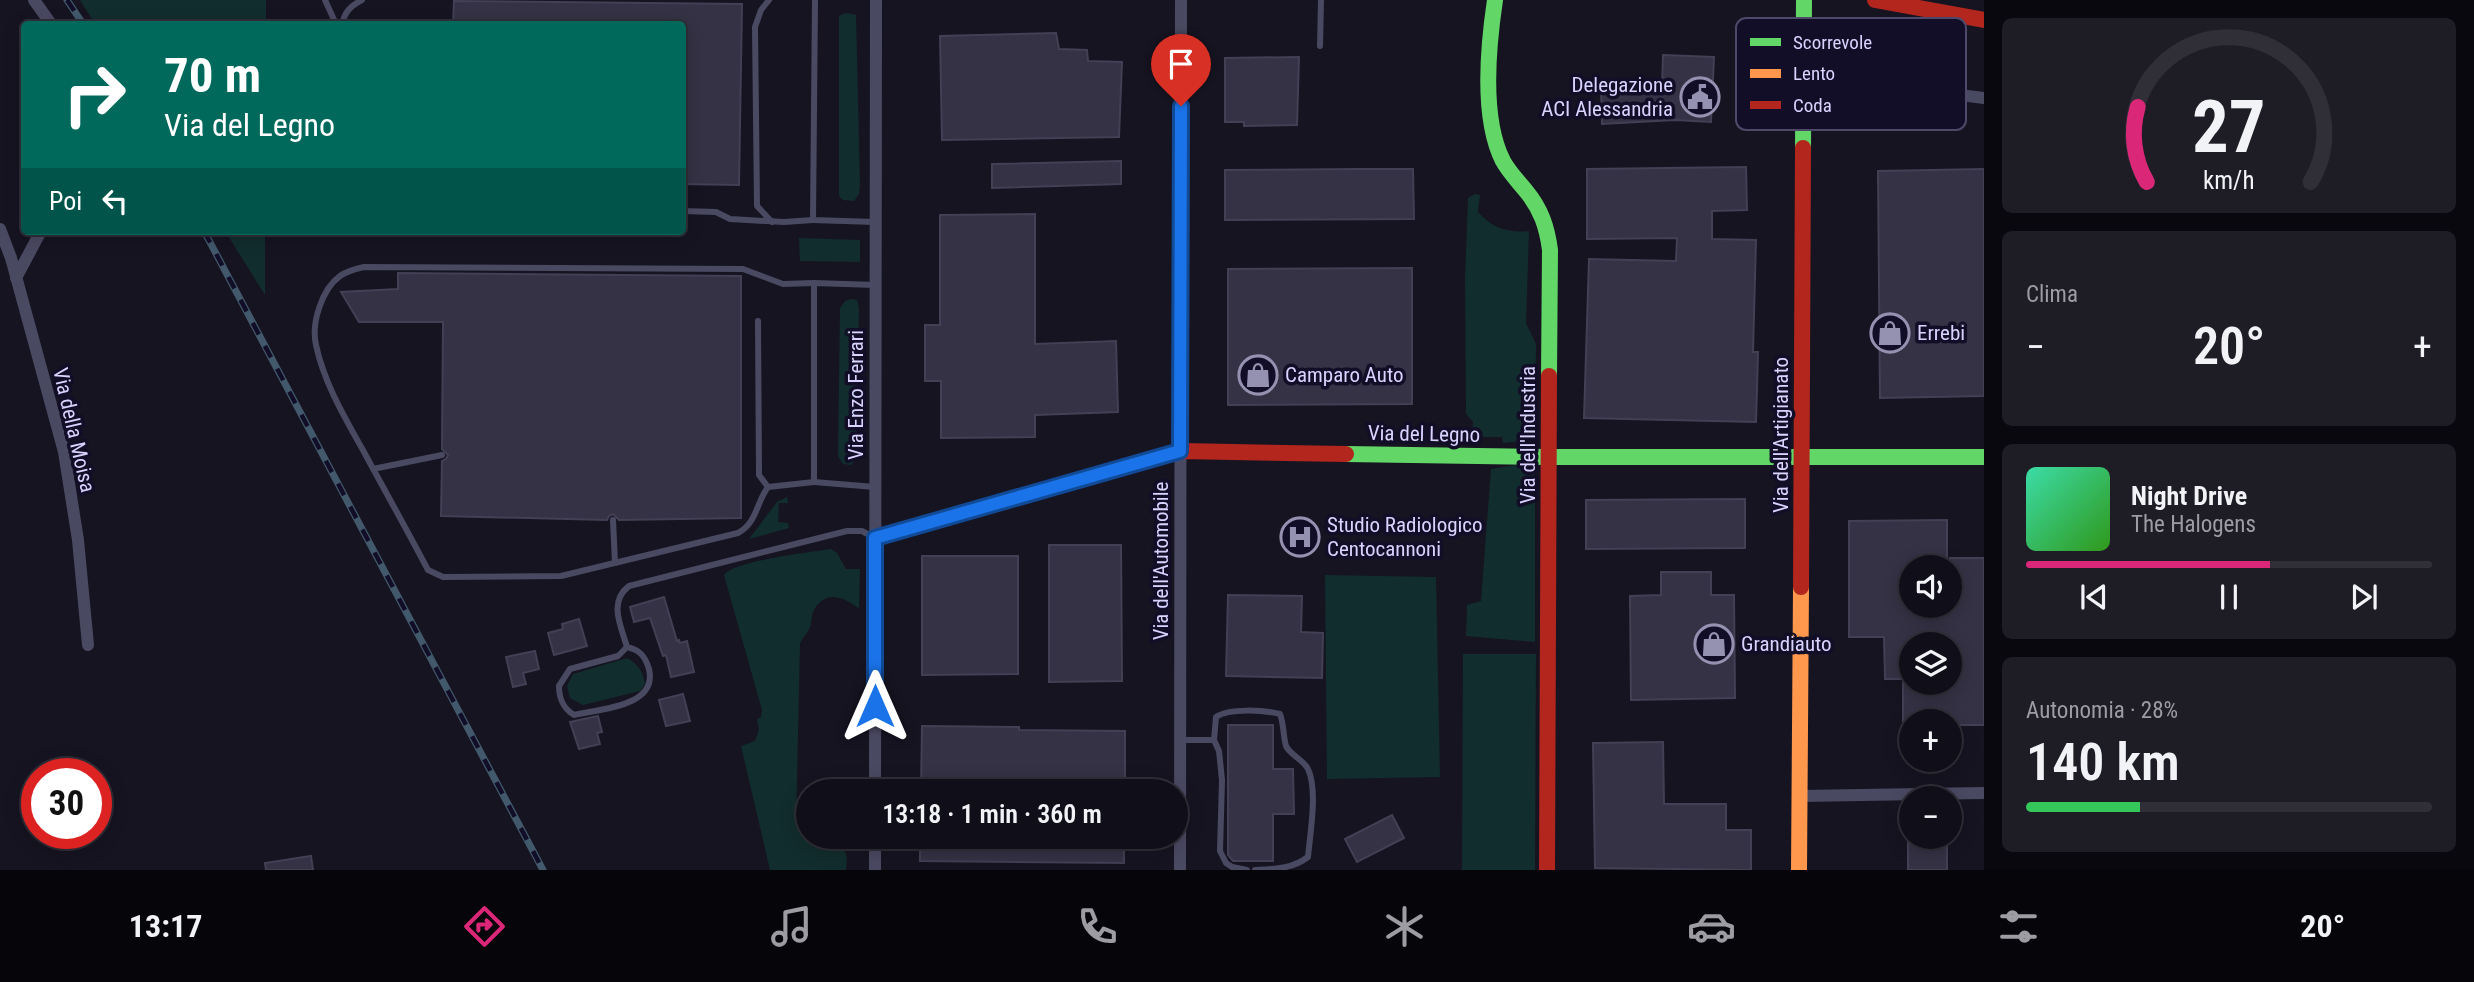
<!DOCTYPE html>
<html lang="it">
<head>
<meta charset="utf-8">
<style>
  :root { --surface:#100f19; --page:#1e1d26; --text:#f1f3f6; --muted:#9c9ca2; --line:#302f38; --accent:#db2777 }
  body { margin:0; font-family:"Roboto Condensed",sans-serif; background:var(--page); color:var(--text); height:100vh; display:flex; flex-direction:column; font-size:26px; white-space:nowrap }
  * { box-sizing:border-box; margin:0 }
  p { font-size:23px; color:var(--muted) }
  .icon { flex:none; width:38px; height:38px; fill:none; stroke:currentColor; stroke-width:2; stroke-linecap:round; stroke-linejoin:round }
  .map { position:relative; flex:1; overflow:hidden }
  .drawer { display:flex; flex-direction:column; gap:18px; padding:18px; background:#09080e; width:490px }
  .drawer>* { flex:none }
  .top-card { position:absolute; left:21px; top:21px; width:665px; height:214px; border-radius:7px; box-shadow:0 4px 18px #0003,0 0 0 2px var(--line); background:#00695c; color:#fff; overflow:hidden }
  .tools { position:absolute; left:1899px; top:555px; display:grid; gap:14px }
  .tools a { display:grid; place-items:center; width:63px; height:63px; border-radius:50%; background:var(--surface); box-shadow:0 4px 18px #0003,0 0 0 2px var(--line); font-size:35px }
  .speed { position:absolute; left:21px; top:758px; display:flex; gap:14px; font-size:35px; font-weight:700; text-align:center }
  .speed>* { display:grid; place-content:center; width:91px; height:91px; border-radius:50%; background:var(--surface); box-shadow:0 4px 18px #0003,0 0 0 2px var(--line); line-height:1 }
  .speed .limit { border:10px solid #d22; background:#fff; color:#111 }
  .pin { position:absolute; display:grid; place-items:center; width:60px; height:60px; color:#fff; margin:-72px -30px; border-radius:50% 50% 50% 0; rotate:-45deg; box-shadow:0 0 7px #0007 }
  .pin .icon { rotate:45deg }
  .me { position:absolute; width:77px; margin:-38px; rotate:0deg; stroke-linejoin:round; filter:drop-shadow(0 0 5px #0008) }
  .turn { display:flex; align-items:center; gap:24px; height:147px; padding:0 28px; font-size:32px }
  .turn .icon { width:91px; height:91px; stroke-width:2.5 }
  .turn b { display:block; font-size:49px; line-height:60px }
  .then { display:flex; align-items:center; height:66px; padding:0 28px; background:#0003; gap:14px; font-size:26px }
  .big { font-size:52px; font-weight:600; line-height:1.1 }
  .drawer .widget { flex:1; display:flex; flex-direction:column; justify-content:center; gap:10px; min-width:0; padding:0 24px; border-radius:10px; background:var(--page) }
  .drawer .dial { align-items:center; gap:0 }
  .dial svg { height:182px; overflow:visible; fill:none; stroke:var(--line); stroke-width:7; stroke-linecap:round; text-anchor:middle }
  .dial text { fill:var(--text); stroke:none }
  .song { display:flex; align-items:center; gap:21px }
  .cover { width:84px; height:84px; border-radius:10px; background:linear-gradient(135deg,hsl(160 70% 55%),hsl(110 70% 35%)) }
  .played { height:7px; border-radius:4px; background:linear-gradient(90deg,var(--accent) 60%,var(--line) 60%) }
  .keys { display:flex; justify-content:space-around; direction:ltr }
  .heat { display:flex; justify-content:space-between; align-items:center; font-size:38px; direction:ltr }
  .charge { height:10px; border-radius:5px; background:linear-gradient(90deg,#34c759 28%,var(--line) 0) }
  .trip { position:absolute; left:796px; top:779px; width:392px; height:70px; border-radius:35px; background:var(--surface); box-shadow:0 4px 18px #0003,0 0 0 2px var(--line); font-weight:600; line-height:70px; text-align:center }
  .menu { display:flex; height:112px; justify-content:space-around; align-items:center; background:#06060a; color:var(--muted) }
  .menu .icon { width:49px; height:49px }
  .menu .current { color:var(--accent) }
  .menu b { font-size:32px; color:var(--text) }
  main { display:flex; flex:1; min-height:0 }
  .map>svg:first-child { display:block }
</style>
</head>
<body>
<main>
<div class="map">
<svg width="1984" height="870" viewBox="0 0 1984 870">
  <rect width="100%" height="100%" fill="#161421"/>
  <!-- green -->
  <g fill="#122d2e">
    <path d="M80 0H266V24H95Z"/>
    <path d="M846 13 856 15 860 186 859 194 854 201 843 200 839 196V16Z"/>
    <path d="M1475 194 1480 195 1478 212C1492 228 1508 233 1529 231L1526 323 1536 344 1535 440 1503 443 1502 437H1472L1473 422 1466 414 1465 278 1468 198Z"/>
    <path d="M225 231H265V295Z"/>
    <path d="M799 238 860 240V262L800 261Z"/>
    <path d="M851 299 857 300 859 308 856 460 851 465 843 464 838 456 840 308 845 301Z"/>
    <path d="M1535 462V642L1466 636 1467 605 1481 601 1491 469Z"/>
    <path d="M787 497 788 503H779L778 522 788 523 789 528 749 539 777 502Z"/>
    <path d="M831 549 837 553 846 569H860L859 609C844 596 824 589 813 612 811 618 812 624 809 629 807 634 802 638 800 643L796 826 807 827 808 836C820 844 827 851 843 847L847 857 846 870H770L741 746 755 741 759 730 757 719 761 717 762 710 724 575C733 561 811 552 831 549Z"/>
    <path d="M1325 575 1436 577 1440 777 1327 779Z"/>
    <path d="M1463 654H1536L1535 870H1462Z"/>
    <path d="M627 658C638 664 643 672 645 684L640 691 583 705 570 698 567 686 573 674Z"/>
  </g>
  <!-- building -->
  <g fill="#343244" stroke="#433f55" stroke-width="2">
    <path d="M454 1 742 4 739 185 682 184V24H453Z"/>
    <path d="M1056 33 1059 49 1087 50 1088 61 1122 62 1119 137 942 140 940 36Z"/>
    <path d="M1663 55 1714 57 1711 122 1675 120 1602 124 1601 89 1662 87Z"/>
    <path d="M1299 57 1297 125 1244 126V122H1225V58Z"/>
    <path d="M1121 161V184L992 188V164Z"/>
    <path d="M1746 167 1747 210 1712 211V239L1756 240 1753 352H1758L1756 422 1584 418 1589 259 1676 261 1677 238 1587 239V169Z"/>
    <path d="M1360 169H1413L1414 219 1225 220V170Z"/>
    <path d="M1984 169V396L1880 398 1878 171Z"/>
    <path d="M1035 214V344L1116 341 1118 412 1035 415V437L941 438V381H925V325H940V215Z"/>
    <path d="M1412 268V404L1228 405V269Z"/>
    <path d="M398 273 741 276V518L619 520 613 514 609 516 607 520 441 516 442 461 446 459 448 455 442 449 443 322H359L341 292 398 289Z"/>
    <path d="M1745 499V548L1586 549V500Z"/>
    <path d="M1947 520V567H1911V606H1950V558H1984V725H1950V721H1903V682H1950V644H1911V679H1885L1884 637H1849V521Z"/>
    <path d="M1049 545H1121L1122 681 1049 682Z"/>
    <path d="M922 556H1018V674L922 675Z"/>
    <path d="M1661 572H1711V595H1734L1735 698 1631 700 1630 596 1661 595Z"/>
    <path d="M1228 595 1302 596 1301 632 1323 633 1322 678 1226 676Z"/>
    <path d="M664 597 677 641 679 640 680 643 687 641 694 672 671 677 666 655 663 656 650 618 634 622 630 607Z"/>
    <path d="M579 619 587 646 554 655 548 633 563 629 562 624Z"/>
    <path d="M535 651 539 669 523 673 526 684 513 687 506 657Z"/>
    <path d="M683 694 690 721 666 726 659 700Z"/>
    <path d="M598 716 602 732 597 733 600 744 579 749 570 722Z"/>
    <path d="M1228 725H1273V769H1293L1294 814H1273V861H1233L1228 855Z"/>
    <path d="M922 726 1019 727V730L1125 731V791H921Z"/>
    <path d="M1663 742 1664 804H1726V830H1751V870L1595 868 1593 743Z"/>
    <path d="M1392 815 1404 838 1357 862 1345 839Z"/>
    <path d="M920 836H1124V863L920 861Z"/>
    <rect x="1908" y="840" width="39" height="30"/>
    <path d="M311 856 313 870H266L265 863Z"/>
  </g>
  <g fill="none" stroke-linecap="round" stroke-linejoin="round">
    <!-- lane -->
    <g stroke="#4a4962" stroke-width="6">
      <path d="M325 0 336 24"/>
      <path d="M769 0 761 10 755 27 757 206 772 222"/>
      <path d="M815 0 813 220 875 222"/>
      <path d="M342 24C345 12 350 6 362 0"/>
      <path d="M1320 46 1321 0"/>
      <path d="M682 211 716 212 730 219 784 222 813 220"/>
      <path d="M814 283 783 284 743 269 364 267C355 269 347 271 340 276 322 289 311 323 316 345 324 383 345 418 364 452 385 491 407 530 428 570L443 577 561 576 738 533C757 523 756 503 768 487L814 482"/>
      <path d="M758 321 759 475 768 487"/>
      <path d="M373 469 442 455"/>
      <path d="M875 487 814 482V283L876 285"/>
      <path d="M613 520 615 563"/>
      <path d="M627 647 618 656 570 669 559 686C559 699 563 708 574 715 599 709 658 707 649 669 645 656 640 650 627 647 621 626 608 602 629 586L847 531H862L873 537"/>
      <path d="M1180 740H1214"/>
      <path d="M1247 870 1232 867 1226 863 1220 851 1222 780 1219 751 1214 740 1216 717C1229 708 1264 710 1280 714 1284 724 1283 736 1286 746 1290 755 1303 759 1308 769 1318 790 1310 834 1308 857 1292 869 1275 869 1255 870"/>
    </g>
    <!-- street -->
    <g stroke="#4a4962" stroke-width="12">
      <path d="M34 0 51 24"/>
      <path d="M1804 75 1984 98"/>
      <path d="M0 229 11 258 64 452 78 540 88 645"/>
      <path d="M16 278 41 231"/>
      <path d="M875 791 876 0"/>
      <path d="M1800 796 1984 793"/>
      <path d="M875 836V870"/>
      <path d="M1180 870 1181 0"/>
    </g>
    <!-- fast -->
    <g stroke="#63d668" stroke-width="16">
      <path d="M1495 0C1488 47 1481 118 1503 161 1509 172 1518 181 1526 191 1541 209 1547 227 1550 250L1549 376"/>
      <path d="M1803 148 1804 0"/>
      <path d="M1346 454 1548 457H1984"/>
    </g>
    <!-- slow -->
    <path stroke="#ff974d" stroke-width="16" d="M1799 870 1801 587"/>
    <!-- jam -->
    <g stroke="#b3261e" stroke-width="16">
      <path d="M1875 0 1984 20"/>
      <path d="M875 538 1180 451 1346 454"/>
      <path d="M1801 587 1803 148"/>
      <path d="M1547 870 1549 376"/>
    </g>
    <!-- rail casing -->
    <g stroke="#42596c" stroke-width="7">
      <g id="rail">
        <path d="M67 0 83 24"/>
        <path d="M204 231 543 870"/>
      </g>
    </g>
    <!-- rail -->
    <use href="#rail" stroke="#130e27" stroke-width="4.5" stroke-dasharray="13" stroke-linecap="butt"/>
  </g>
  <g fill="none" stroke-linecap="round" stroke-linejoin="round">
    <!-- route casing -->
    <g stroke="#114b97" stroke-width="18">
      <path id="route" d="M875 706V538L1180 451 1181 106"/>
    </g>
    <!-- route -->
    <use href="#route" stroke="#1a73e8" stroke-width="12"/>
  </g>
  <!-- icons -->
  <defs>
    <g id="civic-ring" transform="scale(2.0125)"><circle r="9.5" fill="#130e27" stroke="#9591b1" stroke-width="1.5"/><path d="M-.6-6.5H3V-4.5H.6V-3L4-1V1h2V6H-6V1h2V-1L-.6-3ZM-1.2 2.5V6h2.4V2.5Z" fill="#9591b1"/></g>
    <g id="shop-ring" transform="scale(2.0125)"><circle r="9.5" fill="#130e27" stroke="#9591b1" stroke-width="1.5"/><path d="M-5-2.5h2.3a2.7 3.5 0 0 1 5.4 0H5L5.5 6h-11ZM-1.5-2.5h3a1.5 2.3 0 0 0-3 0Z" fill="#9591b1"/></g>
    <g id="hospital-ring" transform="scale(2.0125)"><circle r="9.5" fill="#130e27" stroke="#9591b1" stroke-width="1.5"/><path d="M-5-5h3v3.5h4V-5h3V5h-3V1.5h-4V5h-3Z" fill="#9591b1"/></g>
  </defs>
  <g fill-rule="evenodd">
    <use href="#civic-ring" x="1700" y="97"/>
    <use href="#shop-ring" x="1890" y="333"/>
    <use href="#shop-ring" x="1258" y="375"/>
    <use href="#hospital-ring" x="1300" y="537"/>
    <use href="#shop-ring" x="1714" y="644"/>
  </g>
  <g text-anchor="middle" stroke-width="7" stroke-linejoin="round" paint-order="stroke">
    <!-- poi labels -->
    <g font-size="21" fill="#d9d4ff" stroke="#130e27" text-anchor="start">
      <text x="1673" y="92" text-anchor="end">Delegazione<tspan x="1673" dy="24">ACI Alessandria</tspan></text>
      <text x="1917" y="340">Errebi</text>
      <text x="1285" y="382">Camparo Auto</text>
      <text x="1327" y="532">Studio Radiologico<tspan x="1327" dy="24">Centocannoni</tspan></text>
      <text x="1741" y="651">Grandiauto</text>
    </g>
    <!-- street labels -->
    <g font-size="21" fill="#d9d4ff" stroke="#130e27">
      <text transform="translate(856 395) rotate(-90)" y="7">Via Enzo Ferrari</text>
      <text transform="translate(74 430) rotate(77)" y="7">Via della Moisa</text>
      <text transform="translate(1424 434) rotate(1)" y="7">Via del Legno</text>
      <text transform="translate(1528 435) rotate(-90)" y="7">Via dell'Industria</text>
      <text transform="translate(1781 435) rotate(-90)" y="7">Via dell'Artigianato</text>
      <text transform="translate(1161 561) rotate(-90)" y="7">Via dell'Automobile</text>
    </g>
  </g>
  <!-- legend -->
  <rect x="1736" y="18" width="230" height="112" rx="10" fill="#130e27" stroke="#4e4968" stroke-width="2"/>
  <rect x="1750" y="38" width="31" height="8" fill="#63d668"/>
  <rect x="1750" y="69" width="31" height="9" fill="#ff974d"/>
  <rect x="1750" y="101" width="31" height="8" fill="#b3261e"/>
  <g font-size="19" fill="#d9d4ff">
    <text x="1793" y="49">Scorrevole</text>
    <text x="1793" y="80">Lento</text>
    <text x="1793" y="112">Coda</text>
  </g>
</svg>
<div class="tools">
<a><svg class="icon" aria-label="sound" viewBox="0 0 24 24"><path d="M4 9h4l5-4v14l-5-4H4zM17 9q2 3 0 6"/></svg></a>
<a><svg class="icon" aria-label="layers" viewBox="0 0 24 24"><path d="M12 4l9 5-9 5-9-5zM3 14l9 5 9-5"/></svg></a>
<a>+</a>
<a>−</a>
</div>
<div class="speed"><div class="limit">30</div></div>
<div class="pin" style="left:1181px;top:106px;background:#d93025"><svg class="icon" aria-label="arrive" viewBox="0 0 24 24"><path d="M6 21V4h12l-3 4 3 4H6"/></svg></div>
<svg class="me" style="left:875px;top:706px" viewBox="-20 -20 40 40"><path d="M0-17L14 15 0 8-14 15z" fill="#1a73e8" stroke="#fff" stroke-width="4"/></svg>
<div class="trip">13:18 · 1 min · 360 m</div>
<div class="top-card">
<div class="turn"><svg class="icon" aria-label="right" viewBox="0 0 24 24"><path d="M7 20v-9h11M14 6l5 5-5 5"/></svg><div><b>70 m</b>Via del Legno</div></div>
<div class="then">Poi<svg class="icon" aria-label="left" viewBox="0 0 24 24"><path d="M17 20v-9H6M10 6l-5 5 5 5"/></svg></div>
</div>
</div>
<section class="drawer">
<div class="widget dial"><svg viewBox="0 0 100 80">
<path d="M14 69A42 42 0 1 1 86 69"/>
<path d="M14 69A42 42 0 0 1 10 36" stroke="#db2777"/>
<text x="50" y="56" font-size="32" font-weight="700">27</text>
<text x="50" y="72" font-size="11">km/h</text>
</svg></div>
<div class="widget"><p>Clima</p>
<div class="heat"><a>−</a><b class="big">20°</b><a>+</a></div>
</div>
<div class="widget">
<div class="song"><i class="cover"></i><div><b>Night Drive</b><p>The Halogens</p></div></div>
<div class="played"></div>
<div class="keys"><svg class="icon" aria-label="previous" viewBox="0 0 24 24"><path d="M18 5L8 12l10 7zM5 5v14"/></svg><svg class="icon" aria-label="pause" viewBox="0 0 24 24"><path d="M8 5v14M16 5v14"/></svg><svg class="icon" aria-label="next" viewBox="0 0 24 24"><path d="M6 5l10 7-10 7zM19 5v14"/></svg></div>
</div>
<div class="widget"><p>Autonomia · 28%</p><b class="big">140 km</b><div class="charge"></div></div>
</section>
</main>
<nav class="menu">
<b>13:17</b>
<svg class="icon current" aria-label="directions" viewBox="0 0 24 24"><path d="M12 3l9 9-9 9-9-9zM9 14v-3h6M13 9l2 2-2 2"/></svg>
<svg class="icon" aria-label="music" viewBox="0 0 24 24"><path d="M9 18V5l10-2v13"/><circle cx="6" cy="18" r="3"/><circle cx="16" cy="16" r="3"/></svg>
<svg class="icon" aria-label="phone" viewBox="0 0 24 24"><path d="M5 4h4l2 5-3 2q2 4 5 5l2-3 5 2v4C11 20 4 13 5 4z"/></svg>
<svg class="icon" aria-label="climate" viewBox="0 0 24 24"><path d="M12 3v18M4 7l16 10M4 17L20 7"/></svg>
<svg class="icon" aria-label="car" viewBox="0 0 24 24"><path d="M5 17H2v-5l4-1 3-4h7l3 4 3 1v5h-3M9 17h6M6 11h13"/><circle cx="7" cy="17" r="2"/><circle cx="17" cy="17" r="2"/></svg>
<svg class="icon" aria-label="filters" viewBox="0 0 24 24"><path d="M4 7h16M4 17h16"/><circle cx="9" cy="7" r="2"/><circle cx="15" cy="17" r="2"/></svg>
<b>20°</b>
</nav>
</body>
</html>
